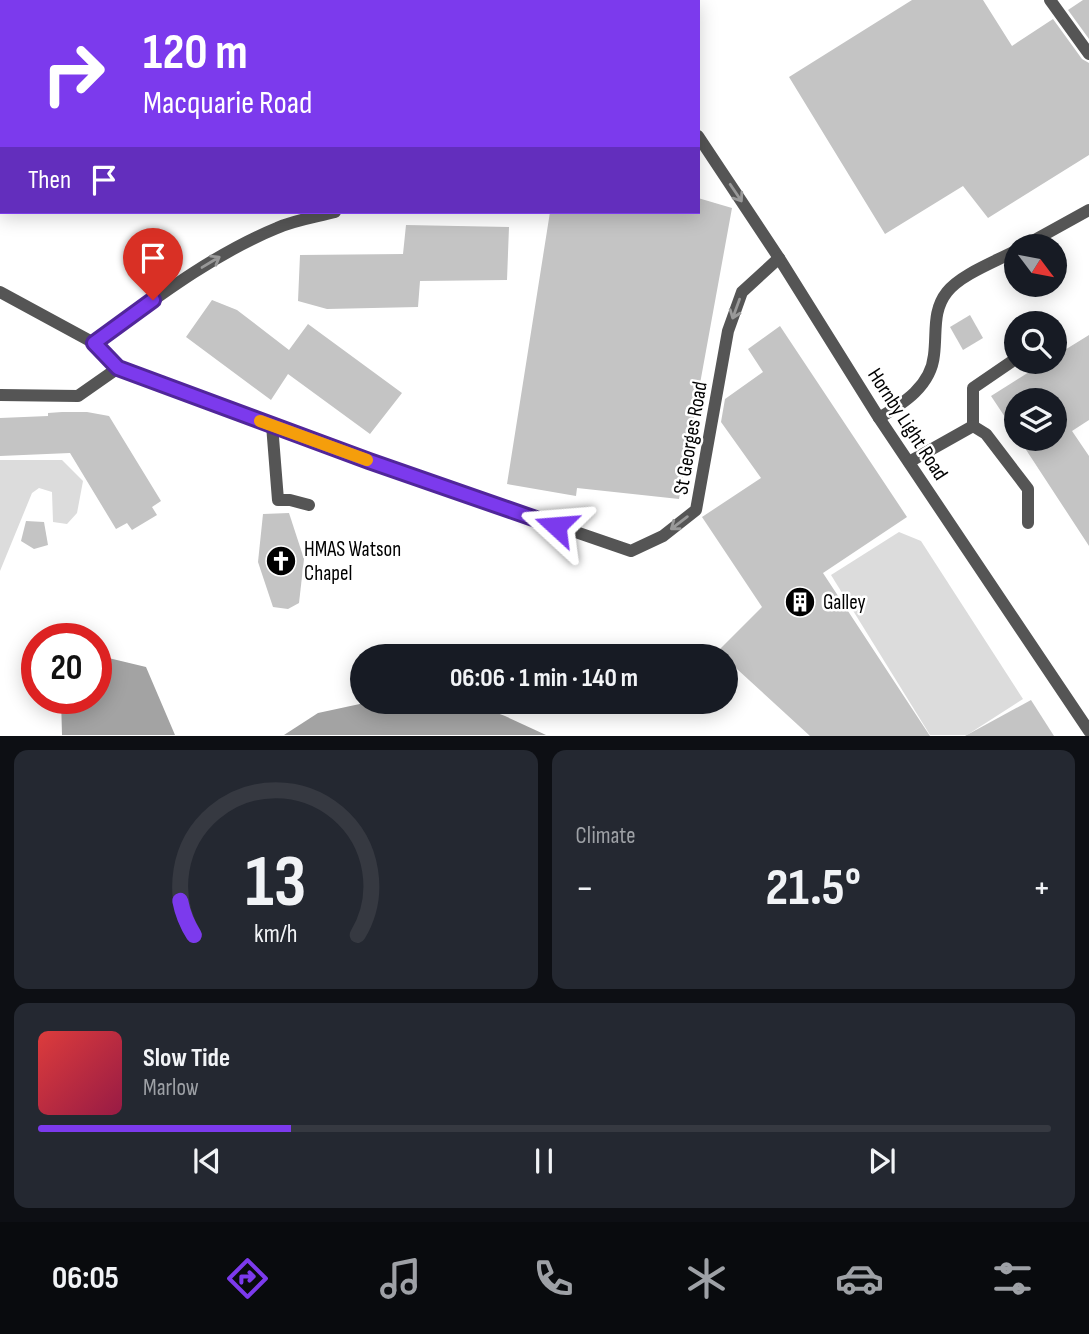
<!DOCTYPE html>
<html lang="en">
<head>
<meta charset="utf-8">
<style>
  :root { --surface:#171b24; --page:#242831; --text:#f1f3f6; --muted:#9ea1a6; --line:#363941; --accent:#7c3aed }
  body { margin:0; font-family:"Sofia Sans Condensed",sans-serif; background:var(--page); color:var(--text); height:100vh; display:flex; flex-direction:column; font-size:26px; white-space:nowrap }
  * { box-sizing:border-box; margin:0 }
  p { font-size:23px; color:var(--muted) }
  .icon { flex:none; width:38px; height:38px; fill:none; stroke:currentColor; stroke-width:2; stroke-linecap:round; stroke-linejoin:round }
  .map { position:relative; height:736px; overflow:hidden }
  .side { display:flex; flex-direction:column; gap:14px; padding:14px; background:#0d0f14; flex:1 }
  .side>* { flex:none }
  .hud { position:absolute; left:0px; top:0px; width:700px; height:214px; box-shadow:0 4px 18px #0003; background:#7c3aed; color:#fff; overflow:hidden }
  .needle { width:46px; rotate:122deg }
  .fabs { position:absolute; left:1004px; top:234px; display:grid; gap:14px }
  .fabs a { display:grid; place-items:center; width:63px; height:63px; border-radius:50%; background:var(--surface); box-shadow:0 4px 18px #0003; font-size:35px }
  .speed { position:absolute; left:21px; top:623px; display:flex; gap:14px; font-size:35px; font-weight:700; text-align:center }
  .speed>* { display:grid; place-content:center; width:91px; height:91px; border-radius:50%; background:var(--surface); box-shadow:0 4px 18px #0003; line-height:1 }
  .speed .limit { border:10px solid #d22; background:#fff; color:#111 }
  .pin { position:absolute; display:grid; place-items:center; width:60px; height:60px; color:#fff; margin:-72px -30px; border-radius:50% 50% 50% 0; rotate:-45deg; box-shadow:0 0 7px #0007 }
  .pin .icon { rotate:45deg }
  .me { position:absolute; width:77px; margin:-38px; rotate:289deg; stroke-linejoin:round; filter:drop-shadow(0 0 5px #0008) }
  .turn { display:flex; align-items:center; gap:24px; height:147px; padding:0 28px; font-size:32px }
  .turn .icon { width:91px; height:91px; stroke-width:2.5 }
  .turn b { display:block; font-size:49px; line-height:60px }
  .then { display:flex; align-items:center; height:66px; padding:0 28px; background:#0003; gap:14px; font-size:26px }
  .big { font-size:52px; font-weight:700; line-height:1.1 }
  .side .widget { flex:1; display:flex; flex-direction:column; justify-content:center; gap:10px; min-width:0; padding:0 24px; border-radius:14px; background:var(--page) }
  .side .dial { align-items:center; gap:0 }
  .dial svg { height:182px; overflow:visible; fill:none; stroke:var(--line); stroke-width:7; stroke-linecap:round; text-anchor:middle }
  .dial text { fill:var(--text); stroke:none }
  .song { display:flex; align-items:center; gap:21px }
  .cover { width:84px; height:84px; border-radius:10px; background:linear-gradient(135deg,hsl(0 70% 55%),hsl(340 70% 35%)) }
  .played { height:7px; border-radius:4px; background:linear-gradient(90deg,var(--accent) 25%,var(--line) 25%) }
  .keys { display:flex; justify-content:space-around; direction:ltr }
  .heat { display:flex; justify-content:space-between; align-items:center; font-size:38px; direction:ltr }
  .side .tiles { flex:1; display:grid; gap:14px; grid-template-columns:1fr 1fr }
  .widget:last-child { grid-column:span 2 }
  .trip { position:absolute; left:350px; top:644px; width:388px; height:70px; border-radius:35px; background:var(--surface); box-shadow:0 4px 18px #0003; font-weight:700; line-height:70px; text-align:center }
  .tabs { display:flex; height:112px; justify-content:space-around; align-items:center; background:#090b0e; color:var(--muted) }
  .tabs .icon { width:49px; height:49px }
  .tabs .current { color:var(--accent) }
  .tabs b { font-size:32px; color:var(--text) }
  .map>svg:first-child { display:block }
</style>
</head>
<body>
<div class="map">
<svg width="1089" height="736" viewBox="0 0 1089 736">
  <rect width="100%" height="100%" fill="#fff"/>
  <!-- green -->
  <g fill="#dcdcdc">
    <path d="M0 460H62L83 481 77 513 67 524 53 522 52 492 39 488 32 493 0 571Z"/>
    <path d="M899 532 921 541 1023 699 967 735H930L831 575Z"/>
  </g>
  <!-- water -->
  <g fill="#a3a3a3">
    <path d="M96 655 146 667 175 735H59H62L61 698H96Z"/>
    <path d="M369 702H468L505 716 546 735H284L318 713Z"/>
  </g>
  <!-- building -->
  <g fill="#c4c4c4">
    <path d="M912 0H983L1012 46 1053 19 1082 59 1089 63V155L988 218 963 186 885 234 789 77Z"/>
    <path d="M1083 0H1089V39L1068 10Z"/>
    <path d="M698 198 732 208 679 499 577 488 576 496 507 484 550 212H698Z"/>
    <path d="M406 225 509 227 507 280 420 281 418 307 327 309 298 301 300 255 403 254Z"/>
    <path d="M212 300 237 310 289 350 308 324 402 393 370 434 288 374 271 400 186 337Z"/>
    <path d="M970 315 983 338 963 350 950 327Z"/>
    <path d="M780 326 907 517 823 573 930 736H810L726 659V656L718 651 762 607 702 517 761 478 721 422 725 399 763 372 748 349Z"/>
    <path d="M1089 335V420L1072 431 1089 456V546L1019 439H1055V401H1017V435L991 396 1045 362H1055V356Z"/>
    <path d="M62 412H87L109 416 161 501 152 507 157 515 132 530 127 523 116 529 70 453 0 456V418L48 416V413Z"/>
    <path d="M289 513 304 559 299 603 288 609 273 607 258 562 263 514Z"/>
    <path d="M26 521 44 522 48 545 34 549 21 541Z"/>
    <path d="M1031 700 1054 736H965Z"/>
  </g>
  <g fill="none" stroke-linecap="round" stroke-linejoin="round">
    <!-- service -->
    <g stroke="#555" stroke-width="12">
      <path d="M65 0 66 2"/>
      <path d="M594 0 596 2"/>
      <path d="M1050 0 1089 54"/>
      <path d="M698 136 779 258 879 418 1089 731"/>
      <path d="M1022 247 1089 210"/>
      <path d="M0 292 94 343 118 368 369 461 631 551 663 536 696 510 728 331 742 292 779 258"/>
      <path d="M94 343C152 301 211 255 277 228 295 220 316 217 335 212"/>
      <path d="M0 395 78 396 118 368"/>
      <path d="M879 418C904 403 931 386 934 355 937 332 932 311 947 292 961 274 997 261 1017 250"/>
      <path d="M272 425 278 500H290L309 505"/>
      <path d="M973 426V388L1011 362"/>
      <path d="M909 462 973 426 986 434 1028 489V523"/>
    </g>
  </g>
  <!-- one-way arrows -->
  <defs><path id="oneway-shaft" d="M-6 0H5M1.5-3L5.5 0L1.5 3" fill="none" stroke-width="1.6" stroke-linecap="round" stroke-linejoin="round" transform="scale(1.75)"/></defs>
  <g stroke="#999">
    <use href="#oneway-shaft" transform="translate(736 193) rotate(56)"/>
    <use href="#oneway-shaft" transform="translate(211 262) rotate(-31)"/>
    <use href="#oneway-shaft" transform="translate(736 309) rotate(110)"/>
    <use href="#oneway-shaft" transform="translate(679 523) rotate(143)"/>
  </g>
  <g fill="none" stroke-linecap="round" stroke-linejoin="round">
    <!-- route casing -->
    <g stroke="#51269a" stroke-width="18">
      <path id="route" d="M153 300 94 343 118 368 369 461 556 526"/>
    </g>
    <!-- route -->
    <use href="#route" stroke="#7c3aed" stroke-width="12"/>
    <!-- slow -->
    <path stroke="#f59e0b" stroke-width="12" d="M260 421 367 460"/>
  </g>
  <!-- icons -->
  <defs>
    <g id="church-disc" transform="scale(1.575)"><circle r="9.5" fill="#000" stroke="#fff"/><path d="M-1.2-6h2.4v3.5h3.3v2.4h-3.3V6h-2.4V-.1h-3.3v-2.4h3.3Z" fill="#fff"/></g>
    <g id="building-disc" transform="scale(1.575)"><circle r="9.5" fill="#000" stroke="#fff"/><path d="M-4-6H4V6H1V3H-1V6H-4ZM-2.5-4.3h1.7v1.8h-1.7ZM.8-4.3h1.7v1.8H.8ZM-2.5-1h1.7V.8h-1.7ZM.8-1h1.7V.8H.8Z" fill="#fff"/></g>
  </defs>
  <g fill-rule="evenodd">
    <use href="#church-disc" x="281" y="561"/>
    <use href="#building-disc" x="800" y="602"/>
  </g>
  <g text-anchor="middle" stroke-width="5" stroke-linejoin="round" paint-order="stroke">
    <!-- street labels -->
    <g font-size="21" fill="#000" stroke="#fff">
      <text transform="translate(908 424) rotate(57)" y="7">Hornby Light Road</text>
      <text transform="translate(690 438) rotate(-80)" y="7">St Georges Road</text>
    </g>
    <!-- poi labels -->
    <g font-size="21" fill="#000" stroke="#fff" text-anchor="start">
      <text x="304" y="556">HMAS Watson<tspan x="304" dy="24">Chapel</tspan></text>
      <text x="823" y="609">Galley</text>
    </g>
  </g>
</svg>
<div class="fabs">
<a><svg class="needle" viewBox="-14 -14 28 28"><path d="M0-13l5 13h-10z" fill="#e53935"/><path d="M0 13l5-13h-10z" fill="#9ea1a6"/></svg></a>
<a><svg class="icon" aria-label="search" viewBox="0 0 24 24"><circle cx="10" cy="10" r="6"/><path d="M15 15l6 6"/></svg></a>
<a><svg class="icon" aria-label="layers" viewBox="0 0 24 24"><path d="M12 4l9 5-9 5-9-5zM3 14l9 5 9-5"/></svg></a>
</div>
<div class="speed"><div class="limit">20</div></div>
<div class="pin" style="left:153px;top:300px;background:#d93025"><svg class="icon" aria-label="arrive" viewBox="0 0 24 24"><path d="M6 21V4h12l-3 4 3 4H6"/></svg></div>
<svg class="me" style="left:556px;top:526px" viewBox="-20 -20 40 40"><path d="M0-17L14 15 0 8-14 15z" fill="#7c3aed" stroke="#fff" stroke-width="4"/></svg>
<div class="trip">06:06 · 1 min · 140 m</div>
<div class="hud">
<div class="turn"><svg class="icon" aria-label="right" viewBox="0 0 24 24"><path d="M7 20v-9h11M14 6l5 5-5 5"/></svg><div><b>120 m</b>Macquarie Road</div></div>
<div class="then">Then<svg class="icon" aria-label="arrive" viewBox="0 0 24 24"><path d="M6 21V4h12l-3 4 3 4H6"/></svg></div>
</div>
</div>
<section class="side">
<div class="tiles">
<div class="widget dial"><svg viewBox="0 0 100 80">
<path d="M14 69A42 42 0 1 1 86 69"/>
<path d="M14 69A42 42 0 0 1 8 54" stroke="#7c3aed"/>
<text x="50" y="56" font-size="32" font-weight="700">13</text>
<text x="50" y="72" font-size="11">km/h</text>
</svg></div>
<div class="widget"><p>Climate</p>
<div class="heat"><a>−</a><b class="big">21.5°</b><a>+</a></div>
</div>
<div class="widget">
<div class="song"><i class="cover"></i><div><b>Slow Tide</b><p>Marlow</p></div></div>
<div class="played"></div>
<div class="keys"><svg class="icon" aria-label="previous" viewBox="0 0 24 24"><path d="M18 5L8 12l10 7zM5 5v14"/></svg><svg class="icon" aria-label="pause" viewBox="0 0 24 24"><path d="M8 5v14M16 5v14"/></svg><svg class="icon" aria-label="next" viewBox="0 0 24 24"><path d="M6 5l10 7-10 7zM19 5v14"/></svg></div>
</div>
</div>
</section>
<nav class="tabs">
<b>06:05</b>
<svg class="icon current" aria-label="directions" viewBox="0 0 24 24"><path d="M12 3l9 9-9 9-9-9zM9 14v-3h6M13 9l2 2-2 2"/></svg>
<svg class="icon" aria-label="music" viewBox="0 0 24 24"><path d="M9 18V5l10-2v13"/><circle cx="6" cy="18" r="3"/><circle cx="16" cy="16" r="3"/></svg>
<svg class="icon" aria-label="phone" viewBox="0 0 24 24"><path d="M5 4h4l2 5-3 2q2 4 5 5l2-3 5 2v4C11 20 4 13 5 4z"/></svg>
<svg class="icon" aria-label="climate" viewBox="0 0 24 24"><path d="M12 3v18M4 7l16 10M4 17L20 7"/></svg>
<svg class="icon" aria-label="car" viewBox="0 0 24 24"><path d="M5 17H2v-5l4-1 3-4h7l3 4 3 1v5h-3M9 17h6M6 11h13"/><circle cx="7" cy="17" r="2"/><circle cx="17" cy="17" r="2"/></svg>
<svg class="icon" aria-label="filters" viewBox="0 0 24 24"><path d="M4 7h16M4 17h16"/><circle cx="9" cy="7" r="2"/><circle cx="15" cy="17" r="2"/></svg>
</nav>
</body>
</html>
